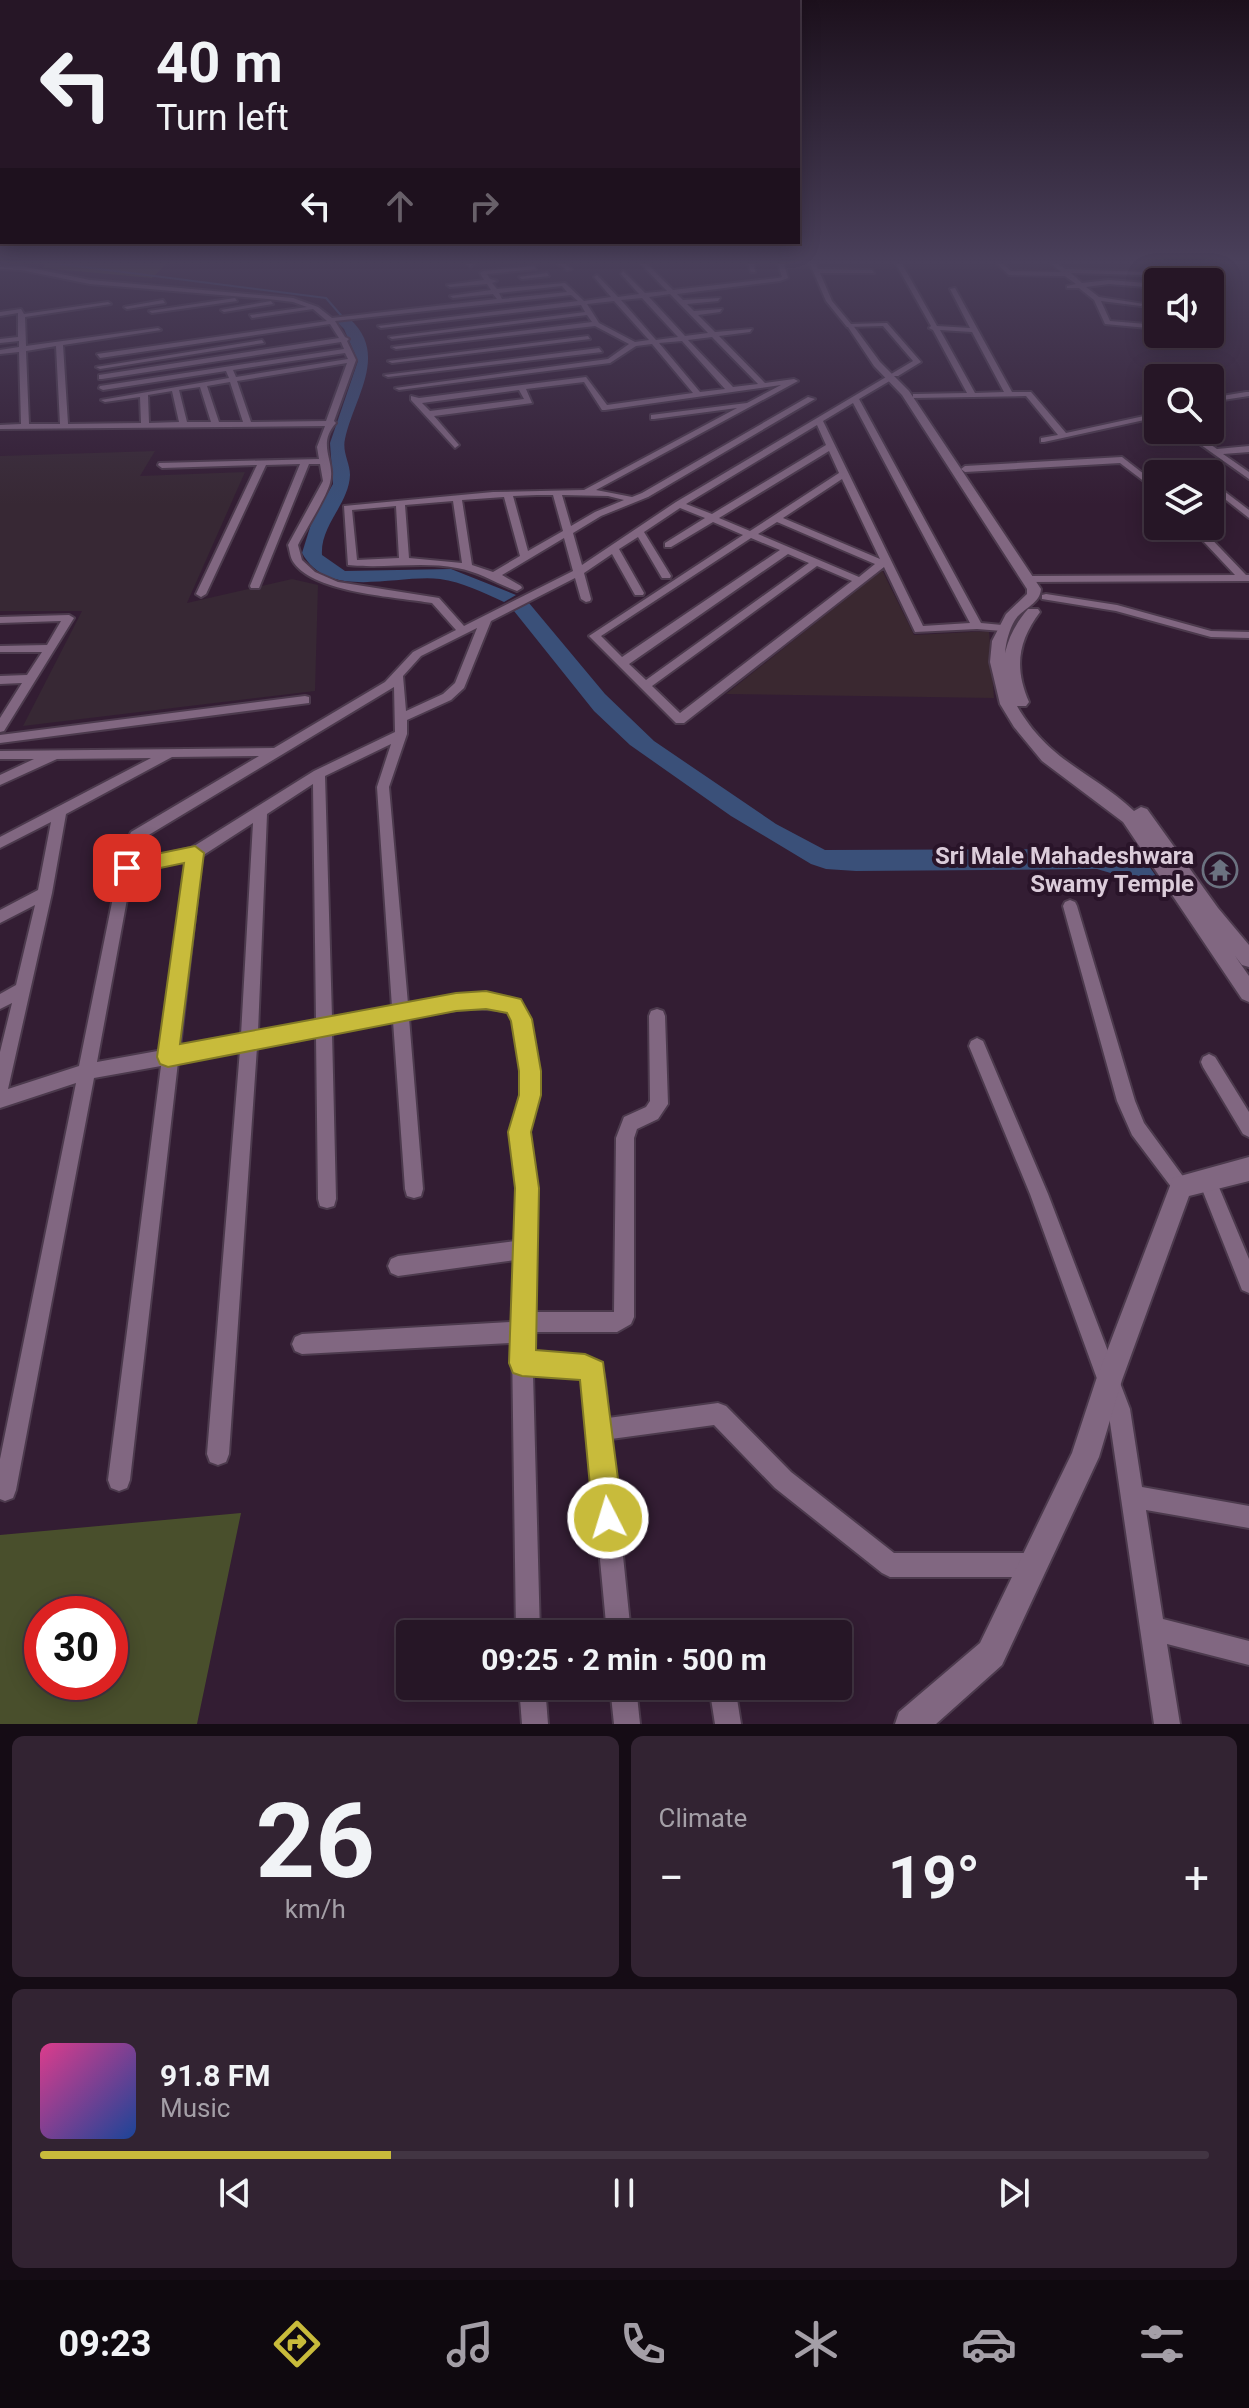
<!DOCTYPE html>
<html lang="en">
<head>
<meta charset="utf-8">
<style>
  :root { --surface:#261626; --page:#322332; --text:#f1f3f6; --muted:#a49fa7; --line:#423543; --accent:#c8bb3b }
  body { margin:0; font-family:Roboto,sans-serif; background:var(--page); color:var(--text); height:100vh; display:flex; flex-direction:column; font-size:30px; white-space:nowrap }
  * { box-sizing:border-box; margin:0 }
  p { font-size:26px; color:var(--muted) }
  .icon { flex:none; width:44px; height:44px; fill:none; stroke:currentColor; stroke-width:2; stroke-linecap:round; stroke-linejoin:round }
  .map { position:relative; height:1724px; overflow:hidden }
  .panel { display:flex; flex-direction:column; gap:12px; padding:12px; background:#150c15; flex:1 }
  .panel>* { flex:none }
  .top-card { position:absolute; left:0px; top:0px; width:800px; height:244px; box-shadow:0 4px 20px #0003,0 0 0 2px var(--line); background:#261626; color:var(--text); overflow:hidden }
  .buttons { position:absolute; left:1144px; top:268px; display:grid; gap:16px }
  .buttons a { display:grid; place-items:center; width:80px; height:80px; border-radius:8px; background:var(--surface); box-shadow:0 4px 20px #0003,0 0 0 2px var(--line); font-size:40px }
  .speed { position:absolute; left:24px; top:1596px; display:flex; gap:16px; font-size:40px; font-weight:700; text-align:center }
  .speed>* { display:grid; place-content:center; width:104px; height:104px; border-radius:50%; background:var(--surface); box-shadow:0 4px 20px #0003,0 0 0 2px var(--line); line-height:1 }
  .speed .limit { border:12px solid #d22; background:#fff; color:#111 }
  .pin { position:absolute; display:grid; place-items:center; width:68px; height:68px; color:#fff; margin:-34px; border-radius:16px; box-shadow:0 4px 12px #0006 }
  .me { position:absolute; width:88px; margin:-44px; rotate:355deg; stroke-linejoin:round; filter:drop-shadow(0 0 6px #0008) }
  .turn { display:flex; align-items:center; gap:28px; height:168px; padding:0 24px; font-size:36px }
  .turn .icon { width:104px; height:104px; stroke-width:2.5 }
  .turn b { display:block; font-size:56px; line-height:68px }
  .lanes { display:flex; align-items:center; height:76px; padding:0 24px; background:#0003; justify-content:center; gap:40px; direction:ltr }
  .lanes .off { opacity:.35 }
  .big { font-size:60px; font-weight:700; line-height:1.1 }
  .panel .widget { flex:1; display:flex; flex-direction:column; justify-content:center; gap:12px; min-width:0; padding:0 28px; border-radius:12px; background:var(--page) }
  .panel .dial { align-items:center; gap:0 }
  .dial b { font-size:104px; line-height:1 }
  .song { display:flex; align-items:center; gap:24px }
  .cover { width:96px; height:96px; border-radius:12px; background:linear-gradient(135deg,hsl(330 70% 55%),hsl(220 70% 35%)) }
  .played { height:8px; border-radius:4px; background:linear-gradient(90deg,var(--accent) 30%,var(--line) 30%) }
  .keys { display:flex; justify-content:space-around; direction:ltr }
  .heat { display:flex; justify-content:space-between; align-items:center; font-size:44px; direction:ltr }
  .panel .tiles { flex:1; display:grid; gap:12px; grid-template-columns:1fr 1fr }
  .widget:last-child { grid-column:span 2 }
  .trip { position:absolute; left:396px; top:1620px; width:456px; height:80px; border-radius:8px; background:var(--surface); box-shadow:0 4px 20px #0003,0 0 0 2px var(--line); font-weight:700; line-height:80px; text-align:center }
  .tabs { display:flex; height:128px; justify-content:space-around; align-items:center; background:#0f090f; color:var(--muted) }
  .tabs .icon { width:56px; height:56px }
  .tabs .on { color:var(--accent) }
  .tabs b { font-size:36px; color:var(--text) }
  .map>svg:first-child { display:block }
</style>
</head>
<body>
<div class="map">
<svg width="1249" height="1724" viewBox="0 0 1249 1724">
  <rect width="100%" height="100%" fill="#331d33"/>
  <!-- industrial -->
  <path fill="#3a2830" d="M882 570 914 635 989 631 994 698 726 694Z"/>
  <!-- education -->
  <path fill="#372834" d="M155 451 140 476 245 472 187 603 292 579 318 585 315 691 23 726 82 611H0V456Z"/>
  <!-- green -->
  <g fill="#494f2c" fill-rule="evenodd">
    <path d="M45 264H166L152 278 43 268Z"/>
    <path d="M241 1513 197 1724H0V1535ZM42 1614H110V1682H42Z"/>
  </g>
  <!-- water -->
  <g fill="#3a5079">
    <path d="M350 319C389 355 354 397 345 439 342 452 350 463 350 475 349 504 320 525 322 555L345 571 451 569 516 595 504 602C484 593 462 582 440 579 396 574 328 601 302 553L312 521 333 484 330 443 358 361 344 329 336 321Z"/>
    <path d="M529 603 605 694 654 741 776 824 825 850 1073 849 1144 859 1165 889 1097 869 856 871 826 869 811 864 731 816 630 745 594 711 514 611Z"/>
  </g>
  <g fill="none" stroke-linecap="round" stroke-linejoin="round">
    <!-- stream -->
    <path stroke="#3a5079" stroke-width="2" d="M60 264 326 298 345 320"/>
    <!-- street casing -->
    <g stroke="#4c3a4d" stroke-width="4">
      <g id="street">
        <path d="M467 264H473V265L470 267Z"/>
        <path d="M558 264H565L572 269 567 270Z"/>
        <path d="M641 264H647L673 290 778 278 782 277 778 264H784L788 278 780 281 677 294 683 300 720 298 718 301 687 304 694 311 722 309 720 312 698 315 715 332 752 329 750 332 719 336 765 383 794 379 798 381 596 490 632 497 642 493 808 397 815 399 648 497 601 516 573 533 582 565 676 502 913 361 883 326 847 327 826 301 810 264H816L818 269 872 270 874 273H820L832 301 851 324 887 323 921 362 898 376H893V379L859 399 981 623 1002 625 1007 628 1002 631 977 629 915 632 884 567 684 723H676L589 636 743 535 713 522 671 547H665V543L705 518 680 508 644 532 671 576 670 578H662L638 537 619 549 644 593 643 595H635L612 554 584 573 591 599 590 601 586 602 581 599 575 578 491 621 464 688 451 700 407 720V734L389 787 408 1004C445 997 481 988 519 1001L530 1019 538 1071 539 1095 529 1132 536 1188 532 1312H614L616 1138 624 1117 646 1107 650 1101 649 1016 651 1011 657 1009 663 1011 665 1016 668 1104 658 1119 637 1129 634 1138V1317L631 1324 617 1332H532L533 1353C550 1354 591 1352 601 1367 607 1376 607 1406 608 1418L718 1403 726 1406 791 1472 894 1553H1033L1041 1557 1045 1565 1041 1573 1033 1577H890L882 1573 775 1488 714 1425 611 1439 631 1634H607L583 1378 533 1374 540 1634H516L512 1343 302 1354 295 1351 292 1344 295 1337 302 1334 512 1322 515 1260 398 1276 391 1273 388 1266 391 1259 398 1256 515 1241 518 1188 511 1132 521 1095 522 1071 514 1021 508 1012C474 1004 443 1012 409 1018L423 1189 421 1196 414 1198 407 1196 405 1189 393 1021 332 1033 336 1199 334 1206 327 1208 320 1206 318 1199 316 1036 257 1047 229 1454 226 1462 218 1465 210 1462 207 1454 240 1050 178 1062 130 1480 127 1488 119 1491 111 1488 108 1480 161 1066 94 1078 16 1490 13 1498 5 1501 0 1499V1459L76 1083 0 1108V1052L12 1003 0 1009V994L16 985 35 905 0 923V910L38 890 51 822 0 848V837L151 758 57 759 0 785V775L34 759H0V751L274 748 385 682 413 652 456 630 432 603C396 597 315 593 294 563 290 558 290 551 288 545L323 481 320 464H309L259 588H251L250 586 300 464 266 465 206 594 201 597 196 594 257 465 162 468 158 465 159 463 319 459 317 447 325 426 0 429V425L21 424 19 352 0 354V350L19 347V341L0 343V339L18 337V313L0 316V312L21 309 24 314 108 302 111 304 25 317 26 346 158 328 161 330 63 345 68 424 141 423 140 397 105 402 101 400 229 378 226 371 103 390 99 388 100 386 344 349 341 342 102 379H99V375L339 338 330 324 100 358 97 354 327 321 313 309 252 318 250 315 307 307 293 302 268 299 90 284 21 270 0 269V265L21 266 90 280 293 298 318 307 332 318 497 299 493 294 453 298 450 296 491 290 487 284 450 287 447 285 484 280 480 273 483 271 534 266 536 269 487 274 490 279 497 281 492 283 497 289 565 283 584 301 611 297 594 277 597 275 618 297 639 294 621 274 623 271 645 293 667 291ZM562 286 567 292 502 299 499 293ZM670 294 708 333 685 336 649 297ZM571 295 578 301 378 326 381 328 581 305 585 312 389 337 392 339 587 315 592 322 392 347 396 349 595 326 629 344 608 359 395 388 399 390 610 363 636 346 652 344 693 393 607 405 586 377 419 398 411 396V400L455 448 459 445 434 416 532 403 526 389 584 382 602 410H605L781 385 747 403 651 415V419H654L737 408 584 490 493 492 344 506 348 565C384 569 421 561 457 568 480 572 497 584 517 591L522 588 521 586 502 575 564 538 573 571 464 626 439 598 338 582 315 572 302 560 298 545C306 529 326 498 330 483 336 461 316 445 336 423L334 421 356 360 347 341 349 339 345 337 335 321ZM642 298 678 337 656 340 621 300ZM614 301 649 340 635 342 599 323 587 304ZM712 337 758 384 733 387 688 340ZM682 341 725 389 700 392 659 343ZM56 346 60 424H29L26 351ZM345 353 348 359 236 377 233 370ZM347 363 326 421 251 422 237 381ZM230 382 243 422H219L207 386ZM200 387 211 422H187L179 390ZM519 390 524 399 430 411 422 403ZM172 391 179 422 149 423 148 395ZM853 403 970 623 923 626 823 421ZM817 425 826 445 712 514 686 504ZM829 451 839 473 750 531 719 518ZM842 479 880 559 783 518ZM537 495H553L563 531 528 551 513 496ZM562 495 608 496 624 500 595 512 571 526ZM504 497 520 556 493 572 472 565 462 500ZM453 501 462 563 409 558 405 505ZM396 506 399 558 357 560 352 510ZM777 522 875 564 859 577 758 534ZM751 538 780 550 622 657 601 636ZM788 554 809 563 646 680 629 664ZM817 566 852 581 680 713 652 686ZM477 628 455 683 443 694 406 711 403 676 421 656ZM394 687 395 732 314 771 191 848 134 861 142 839ZM391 744 377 787 392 1007 332 1018 325 776ZM259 756 131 832 122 853 79 1066 8 1089 52 893 66 814 172 757ZM313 784 316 1021 258 1032 267 814ZM253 823 241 1035 180 1047 202 856ZM187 860 163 1050 97 1062 132 872Z"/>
        <path d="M748 264H754L755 272H751Z"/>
        <path d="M896 264H902L937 326 970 328 950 289 955 288 1012 392H1031L1066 433 1158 413V417L1044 442H1041V438L1058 435 1026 396 913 398V394H916L967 393 933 330 929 328 931 326ZM940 330 972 332 1004 392 975 393Z"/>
        <path d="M997 264H1003L1011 271 1061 272 1052 264H1058L1065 269 1146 272 1144 275 1071 273 1082 283 1109 280 1158 284V288L1109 284 1086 287 1099 297 1144 304 1141 306 1101 301 1110 321 1158 325V329L1105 324 1094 300 1079 288H1067V286L1076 284 1065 276 1009 275Z"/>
        <path d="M547 273 549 276 522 279 519 277Z"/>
        <path d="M235 298 237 301 152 313 149 311Z"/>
        <path d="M163 300 165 303 127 309 124 307Z"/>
        <path d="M271 301 273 304 224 312 221 310Z"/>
        <path d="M588 336 590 339 392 363 388 361Z"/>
        <path d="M262 340 264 343 100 369 96 367Z"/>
        <path d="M599 348 602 352 388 377 384 375Z"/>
        <path d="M1246 392H1249V396L1210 402V398Z"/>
        <path d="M1180 430H1189L1217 449 1249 446V452L1223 454 1249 472V479Z"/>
        <path d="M1122 457 1158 485V492L1120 463 965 472 961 469 965 466Z"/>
        <path d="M1224 491 1249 510V518L1221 496 1219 494Z"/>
        <path d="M1189 526H1199L1246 575H1249V581L1028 582 1023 579 1028 576 1235 575Z"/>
        <path d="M1046 594 1117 605 1211 631 1249 632V638L1211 637 1116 611 1042 599V595Z"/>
        <path d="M69 615 74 618 4 731 0 732V718L22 683 0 684V676L27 675 42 652H0V646L47 645 61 621 0 623V617Z"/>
        <path d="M305 696 309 697V703L0 743V735Z"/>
        <path d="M1070 900 1075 902 1077 906 1135 1101 1144 1123 1190 1186 1187 1192 1181 1195 1175 1192 1132 1135 1117 1101 1063 906 1065 902Z"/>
        <path d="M977 1038 983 1041 1048 1194 1130 1409 1142 1487 1249 1506V1528L1146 1510 1163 1619 1249 1641V1665L1167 1644 1180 1724H1154L1108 1409 1030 1194 969 1046 971 1041Z"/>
        <path d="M1209 1054 1215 1057 1249 1112V1137L1243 1134 1203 1067 1201 1062 1203 1057Z"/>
        <path d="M1207 1170 1213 1173 1249 1259V1293L1242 1290 1198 1179 1201 1173Z"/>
        <path d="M519 1686H545L548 1724H522Z"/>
        <path d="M610 1686H636L640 1724H614Z"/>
        <path d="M709 1686H735L741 1724H715Z"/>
      </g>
    </g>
    <!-- secondary casing -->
    <g stroke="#4c3a4d" stroke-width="4">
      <g id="secondary">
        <path d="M846 324H852L880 362 909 391 1041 589C1040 604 1023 608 1015 620 1009 630 1006 642 1005 653 1009 636 1016 623 1028 609H1038L1040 612C1018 641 1014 668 1029 702L1026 706H1017C1050 763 1090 770 1134 811L1141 807 1147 809 1218 908 1249 945V967L1242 965 1235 956 1249 976V1002L1242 999 1123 822 1042 761 1014 727 1000 704 990 662 992 641 1006 614 1027 594V589L902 395 874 366Z"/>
        <path d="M1249 1157V1181L1189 1196 1122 1380 1099 1457 1002 1665 936 1724H895L899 1712 980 1643 1072 1453 1096 1380 1173 1178Z"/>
      </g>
    </g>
    <!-- street -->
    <use href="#street" fill="#816781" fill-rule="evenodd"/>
    <!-- secondary -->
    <use href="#secondary" fill="#816781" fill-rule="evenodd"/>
  </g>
  <!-- sky -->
  <linearGradient id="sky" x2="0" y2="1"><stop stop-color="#1c101c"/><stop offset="0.52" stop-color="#4a405b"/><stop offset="1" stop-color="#4a405b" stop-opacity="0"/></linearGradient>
  <rect width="1249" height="505" fill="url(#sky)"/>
  <!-- route -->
  <path fill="#c8bb3b" stroke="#827a26" stroke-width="2" d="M195 846 204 853 180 1044 456 993 486 991 521 999 532 1019 541 1071V1095L531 1132 539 1188 536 1350 585 1354 603 1362 623 1518 618 1528 608 1532 598 1528 593 1518 580 1380 522 1376 513 1373 509 1363 515 1188 508 1132 519 1095V1071L511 1021 507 1013 486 1009 456 1011 168 1067 160 1064 157 1057 184 863 127 875 118 868 127 860Z"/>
  <!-- icons -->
  <defs>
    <g id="temple-ring" transform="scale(1.8)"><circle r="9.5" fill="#291429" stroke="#6b7280" stroke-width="1.5"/><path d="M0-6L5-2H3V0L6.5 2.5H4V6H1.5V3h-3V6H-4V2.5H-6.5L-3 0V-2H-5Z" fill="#6b7280"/></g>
  </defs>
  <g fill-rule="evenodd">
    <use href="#temple-ring" x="1220" y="870"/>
  </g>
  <g text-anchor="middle" stroke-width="8" stroke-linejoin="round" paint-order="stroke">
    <!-- poi labels -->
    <g font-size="24" font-weight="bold" fill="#dbccda" stroke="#291429" text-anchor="end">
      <text x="1194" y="864">Sri Male Mahadeshwara<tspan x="1194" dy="28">Swamy Temple</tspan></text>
    </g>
  </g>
</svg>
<div class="buttons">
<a><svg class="icon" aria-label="sound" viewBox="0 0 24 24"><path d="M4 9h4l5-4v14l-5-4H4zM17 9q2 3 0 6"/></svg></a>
<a><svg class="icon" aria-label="search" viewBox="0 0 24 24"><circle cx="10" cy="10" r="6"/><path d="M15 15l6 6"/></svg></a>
<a><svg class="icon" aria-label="layers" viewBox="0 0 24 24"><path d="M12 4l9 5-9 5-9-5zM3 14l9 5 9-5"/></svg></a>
</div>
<div class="speed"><div class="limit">30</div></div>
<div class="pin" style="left:127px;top:868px;background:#d93025"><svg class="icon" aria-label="arrive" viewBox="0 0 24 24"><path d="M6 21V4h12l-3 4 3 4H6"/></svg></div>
<svg class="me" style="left:608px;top:1518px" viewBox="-20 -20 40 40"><circle r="17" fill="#c8bb3b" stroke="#fff" stroke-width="3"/><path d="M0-11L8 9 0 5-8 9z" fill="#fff"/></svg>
<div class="trip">09:25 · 2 min · 500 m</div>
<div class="top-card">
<div class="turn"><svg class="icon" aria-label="left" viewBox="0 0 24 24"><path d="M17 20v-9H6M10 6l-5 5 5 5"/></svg><div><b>40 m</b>Turn left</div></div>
<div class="lanes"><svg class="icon" aria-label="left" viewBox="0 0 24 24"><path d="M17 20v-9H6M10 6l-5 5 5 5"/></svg><svg class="icon off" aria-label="ahead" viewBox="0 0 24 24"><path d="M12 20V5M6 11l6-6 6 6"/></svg><svg class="icon off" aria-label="right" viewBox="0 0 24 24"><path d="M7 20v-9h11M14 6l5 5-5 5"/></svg></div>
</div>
</div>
<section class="panel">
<div class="tiles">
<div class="widget dial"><b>26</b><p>km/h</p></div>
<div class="widget"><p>Climate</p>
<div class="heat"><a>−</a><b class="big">19°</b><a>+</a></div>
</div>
<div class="widget">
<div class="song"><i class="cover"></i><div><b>91.8 FM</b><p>Music</p></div></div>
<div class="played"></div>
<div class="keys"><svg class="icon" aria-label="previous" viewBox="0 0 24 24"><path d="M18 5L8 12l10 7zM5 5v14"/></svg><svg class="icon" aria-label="pause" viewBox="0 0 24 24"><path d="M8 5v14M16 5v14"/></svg><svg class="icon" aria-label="next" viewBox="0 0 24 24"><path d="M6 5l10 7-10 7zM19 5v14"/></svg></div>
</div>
</div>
</section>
<nav class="tabs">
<b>09:23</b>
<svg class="icon on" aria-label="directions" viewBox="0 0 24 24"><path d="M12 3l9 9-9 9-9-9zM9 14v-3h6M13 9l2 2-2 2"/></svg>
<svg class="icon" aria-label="music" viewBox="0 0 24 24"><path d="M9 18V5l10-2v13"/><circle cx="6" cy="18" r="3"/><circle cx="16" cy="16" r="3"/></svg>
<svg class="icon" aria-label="phone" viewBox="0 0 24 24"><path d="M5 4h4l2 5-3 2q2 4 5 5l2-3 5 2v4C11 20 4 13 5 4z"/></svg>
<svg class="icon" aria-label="climate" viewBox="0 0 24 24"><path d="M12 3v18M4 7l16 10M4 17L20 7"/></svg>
<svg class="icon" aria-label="car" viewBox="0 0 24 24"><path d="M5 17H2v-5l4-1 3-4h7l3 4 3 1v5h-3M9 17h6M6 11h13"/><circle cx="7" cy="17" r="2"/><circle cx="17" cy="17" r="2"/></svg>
<svg class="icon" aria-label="filters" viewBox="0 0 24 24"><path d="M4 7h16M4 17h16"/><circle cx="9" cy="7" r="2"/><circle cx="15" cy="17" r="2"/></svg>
</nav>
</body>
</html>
